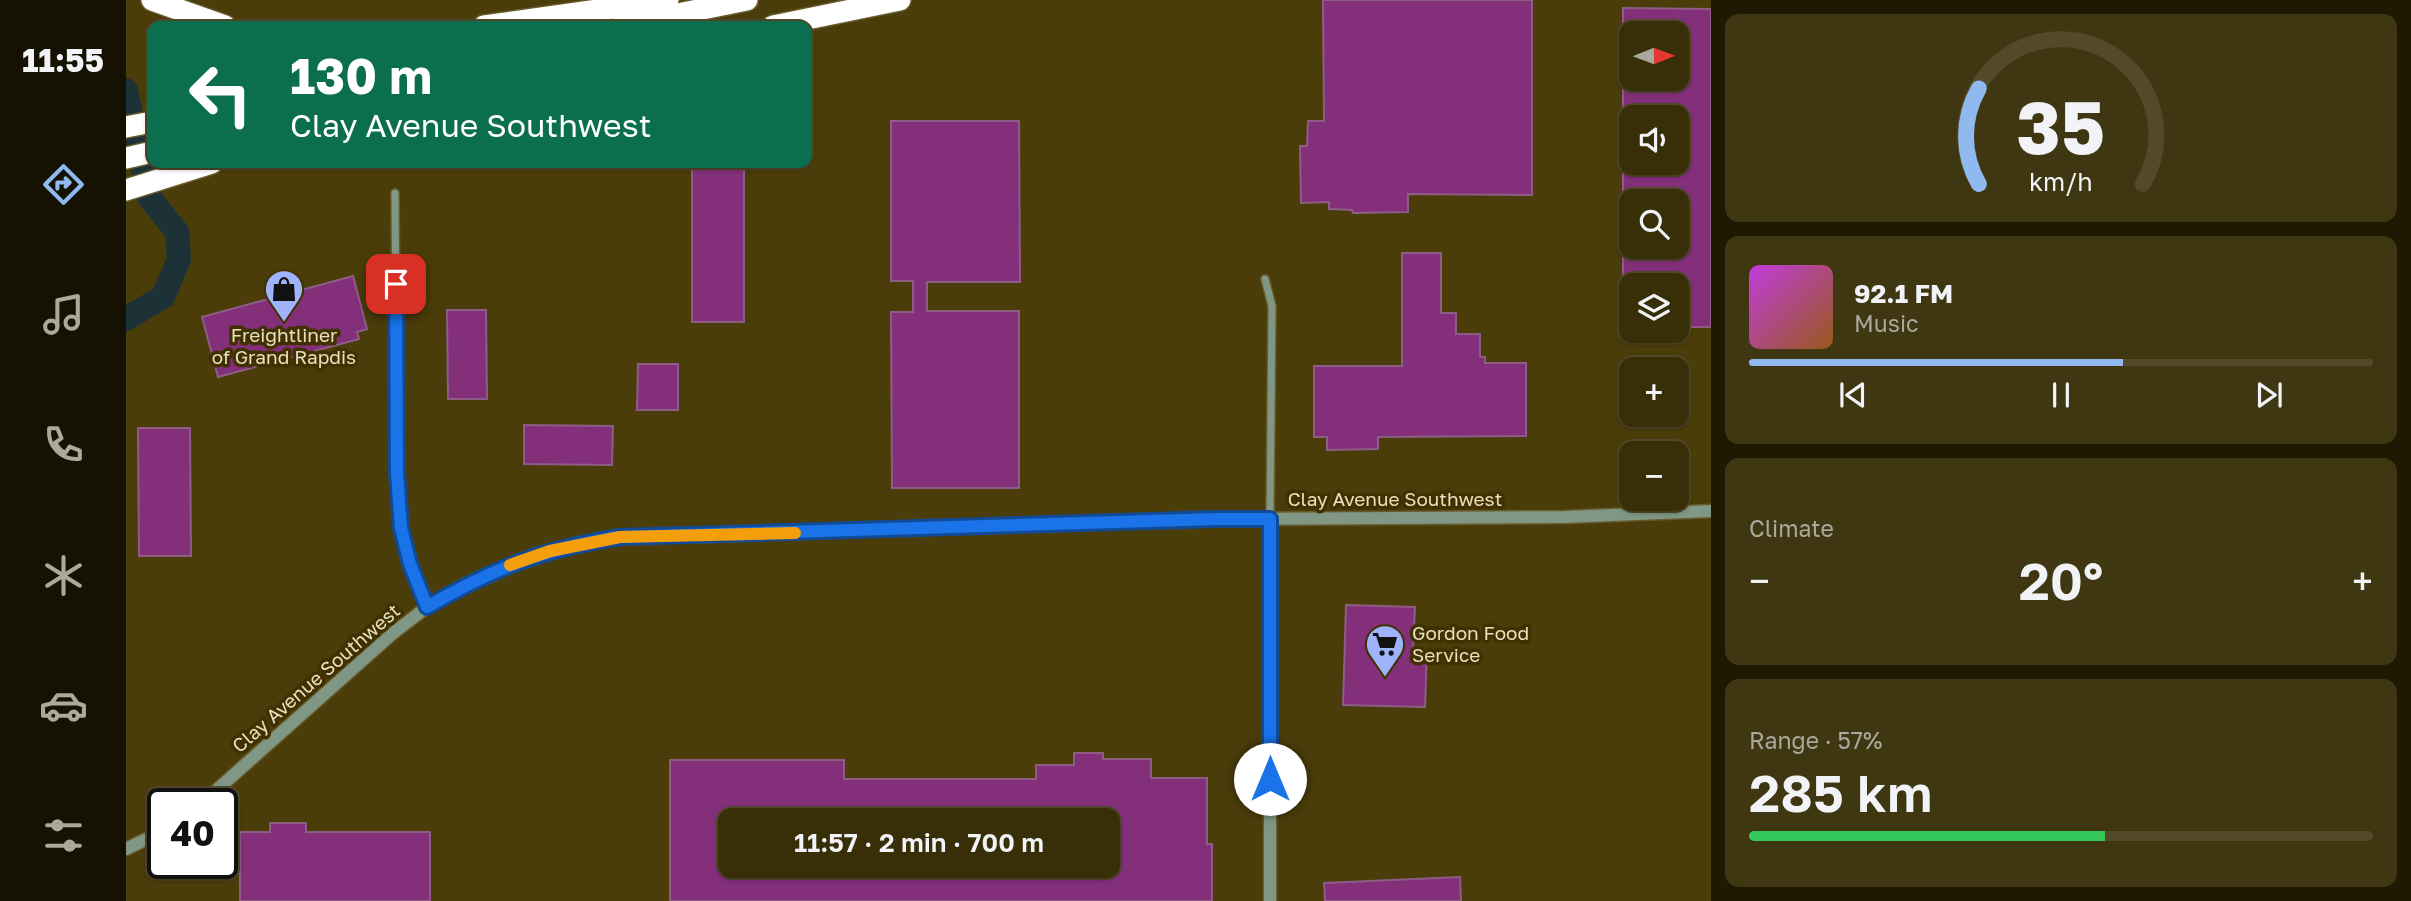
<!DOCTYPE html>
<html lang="en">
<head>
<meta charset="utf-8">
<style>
  :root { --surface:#382e08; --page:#3f3612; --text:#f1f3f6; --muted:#aba89c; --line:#524a29; --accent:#90b9f0 }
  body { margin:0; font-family:"Golos Text",sans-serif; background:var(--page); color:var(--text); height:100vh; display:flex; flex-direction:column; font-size:26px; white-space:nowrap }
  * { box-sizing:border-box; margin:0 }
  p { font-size:23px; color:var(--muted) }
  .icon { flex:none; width:38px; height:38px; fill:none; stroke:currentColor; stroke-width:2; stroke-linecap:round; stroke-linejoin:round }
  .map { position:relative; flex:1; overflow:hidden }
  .details { display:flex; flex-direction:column; gap:14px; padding:14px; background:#1f1904; width:700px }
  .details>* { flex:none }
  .hud { position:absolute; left:21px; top:21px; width:665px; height:147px; border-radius:14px; box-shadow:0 2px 5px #0004,0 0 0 2px var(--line); background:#0b6e4f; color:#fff; overflow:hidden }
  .needle { width:46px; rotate:89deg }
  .tools { position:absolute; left:1493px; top:21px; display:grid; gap:14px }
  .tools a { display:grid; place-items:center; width:70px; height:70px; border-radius:14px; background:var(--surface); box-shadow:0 2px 5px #0004,0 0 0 2px var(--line); font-size:35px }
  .speed { position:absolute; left:21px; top:788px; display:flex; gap:14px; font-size:35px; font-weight:700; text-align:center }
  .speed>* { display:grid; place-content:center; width:91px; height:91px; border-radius:50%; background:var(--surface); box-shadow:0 2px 5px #0004,0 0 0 2px var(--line); line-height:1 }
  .speed .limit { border:4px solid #111; border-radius:10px; background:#fff; color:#111 }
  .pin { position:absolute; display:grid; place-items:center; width:60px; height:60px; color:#fff; margin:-30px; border-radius:14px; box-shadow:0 4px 10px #0006 }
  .me { position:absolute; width:77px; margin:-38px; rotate:0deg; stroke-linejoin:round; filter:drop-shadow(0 0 5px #0008) }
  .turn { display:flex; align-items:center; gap:24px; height:147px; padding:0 28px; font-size:32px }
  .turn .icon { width:91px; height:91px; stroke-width:2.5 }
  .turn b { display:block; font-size:49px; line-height:60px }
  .big { font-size:52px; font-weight:600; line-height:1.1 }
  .details .tile { flex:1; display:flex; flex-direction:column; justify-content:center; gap:10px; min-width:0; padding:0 24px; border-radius:14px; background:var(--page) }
  .details .dial { align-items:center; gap:0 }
  .dial svg { height:182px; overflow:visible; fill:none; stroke:var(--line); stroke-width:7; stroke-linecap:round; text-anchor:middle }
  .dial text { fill:var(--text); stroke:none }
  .song { display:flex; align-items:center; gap:21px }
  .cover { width:84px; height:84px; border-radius:10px; background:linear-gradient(135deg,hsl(290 70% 55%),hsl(30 70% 35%)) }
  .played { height:7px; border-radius:4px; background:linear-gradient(90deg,var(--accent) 60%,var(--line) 60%) }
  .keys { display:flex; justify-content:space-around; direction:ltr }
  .heat { display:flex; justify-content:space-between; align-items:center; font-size:38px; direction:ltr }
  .charge { height:10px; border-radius:5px; background:linear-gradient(90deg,#34c759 57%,var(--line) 0) }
  .trip { position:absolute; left:592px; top:808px; width:402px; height:70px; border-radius:14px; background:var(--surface); box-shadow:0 2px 5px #0004,0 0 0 2px var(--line); font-weight:600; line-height:70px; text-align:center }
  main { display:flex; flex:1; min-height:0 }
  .dock { display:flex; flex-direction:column; width:126px; justify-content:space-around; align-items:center; background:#161203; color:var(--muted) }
  .dock .icon { width:49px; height:49px }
  .dock .on { color:var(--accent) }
  .dock b { font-size:32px; color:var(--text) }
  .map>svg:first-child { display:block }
</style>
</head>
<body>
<main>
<nav class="dock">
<b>11:55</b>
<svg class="icon on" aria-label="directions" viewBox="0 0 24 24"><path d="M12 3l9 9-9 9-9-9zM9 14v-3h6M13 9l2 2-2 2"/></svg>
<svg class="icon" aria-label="music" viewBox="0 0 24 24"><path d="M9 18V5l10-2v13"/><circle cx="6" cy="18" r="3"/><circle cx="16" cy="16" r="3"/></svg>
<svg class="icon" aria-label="phone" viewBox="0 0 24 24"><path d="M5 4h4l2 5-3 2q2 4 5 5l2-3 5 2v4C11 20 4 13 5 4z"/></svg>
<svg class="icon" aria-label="climate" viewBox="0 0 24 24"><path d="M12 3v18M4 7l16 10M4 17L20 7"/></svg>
<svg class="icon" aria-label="car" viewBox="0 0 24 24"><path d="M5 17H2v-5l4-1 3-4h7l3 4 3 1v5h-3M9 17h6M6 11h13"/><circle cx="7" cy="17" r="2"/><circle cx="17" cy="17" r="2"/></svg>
<svg class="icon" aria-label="filters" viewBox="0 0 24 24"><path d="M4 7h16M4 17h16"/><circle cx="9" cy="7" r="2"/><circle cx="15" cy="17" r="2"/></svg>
</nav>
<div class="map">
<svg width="1585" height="901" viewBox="0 0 1585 901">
  <rect width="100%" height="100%" fill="#4b3d0a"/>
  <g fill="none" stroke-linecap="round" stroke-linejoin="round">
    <!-- river -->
    <path stroke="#1c3237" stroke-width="24" d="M0 90 23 197 51 232 53 259 37 297 0 319"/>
  </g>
  <!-- building -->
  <g fill="#832f7a" stroke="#8d5d86" stroke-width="2" fill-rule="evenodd">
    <path d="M1197 0H1406V195L1282 194V212L1227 213 1226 210 1203 209V202L1175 203 1174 146H1181L1182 121H1198Z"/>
    <path d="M1497 8 1585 9V327H1550V285H1497V247H1550V201H1497V163H1550V117H1497V79H1550V33H1497Z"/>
    <path d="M765 121H893L894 282H801V311H893V488H766L765 312H787V281H765Z"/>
    <rect x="566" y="163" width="52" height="159"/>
    <path d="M1276 253H1315V313H1330V334H1354V357H1359V363H1400V436L1252 437V449L1201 450V437H1188V366H1276Z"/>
    <path d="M227 276 241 329 231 332 233 339 92 377 76 317Z"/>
    <path d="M321 310H360L361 399H322Z"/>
    <path d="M512 364H552V410H511Z"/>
    <path d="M398 425 487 426 486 465 398 464Z"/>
    <path d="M12 428H64L65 556H13Z"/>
    <path d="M1220 605 1289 607 1287 651H1301L1299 707 1217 705Z"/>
    <path d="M948 753H977V759H1025V778H1081V844H1086V901H544V760H718V779H910V765H948ZM604 821H982V866H604Z"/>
    <path d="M144 823H180V832H304V901H114V832H144Z"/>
    <path d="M1334 877 1335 901H1199L1198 883Z"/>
  </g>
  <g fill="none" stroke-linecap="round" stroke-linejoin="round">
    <!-- minor casing -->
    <g stroke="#675a2b" stroke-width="10">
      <g id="minor">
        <path d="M269 193 271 473 275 528 284 564 301 607"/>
        <path d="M1139 279 1146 306 1144 519"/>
      </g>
    </g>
    <!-- tertiary casing -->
    <g stroke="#675a2b" stroke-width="15">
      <g id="tertiary">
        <path d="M1144 519V901"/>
        <path d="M76 803 266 634 301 607 337 586 397 559 460 542 526 535 578 536 1091 519 1438 517 1585 511"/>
        <path d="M0 849 37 831"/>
      </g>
    </g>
    <!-- motorway casing -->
    <g stroke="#675a2b" stroke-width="24">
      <g id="motorway">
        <path d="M26 0 99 26"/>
        <path d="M358 26 542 0"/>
        <path d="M493 26 621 0"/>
        <path d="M647 26 774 0"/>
        <path d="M0 127 26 122"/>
        <path d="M0 158 26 152"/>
        <path d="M0 190 86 163"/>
      </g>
    </g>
    <!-- minor -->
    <use href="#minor" stroke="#7f9784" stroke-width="7"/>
    <!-- tertiary -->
    <use href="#tertiary" stroke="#7f9784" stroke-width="12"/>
    <!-- motorway -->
    <use href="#motorway" stroke="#fff" stroke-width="21"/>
  </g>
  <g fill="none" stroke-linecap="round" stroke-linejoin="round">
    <!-- route casing -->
    <g stroke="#114b97" stroke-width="18">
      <path id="route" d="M270 284 271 473 275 528 284 564 301 607C368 568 417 549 494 537L1091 519H1144V779"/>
    </g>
    <!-- route -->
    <use href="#route" stroke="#1a73e8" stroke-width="12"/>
    <!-- slow -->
    <path stroke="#f59e0b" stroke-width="12" d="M384 565 424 551 494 537 669 533"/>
  </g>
  <!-- icons -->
  <defs>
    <g id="shop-pin" transform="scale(2.0125)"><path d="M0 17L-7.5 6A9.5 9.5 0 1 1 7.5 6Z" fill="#9fb3fd" stroke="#403200"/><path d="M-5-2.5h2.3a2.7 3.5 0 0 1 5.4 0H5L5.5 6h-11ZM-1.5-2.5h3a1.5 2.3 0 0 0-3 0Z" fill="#111"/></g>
    <g id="supermarket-pin" transform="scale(2.0125)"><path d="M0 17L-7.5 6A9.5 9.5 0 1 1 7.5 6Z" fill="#9fb3fd" stroke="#403200"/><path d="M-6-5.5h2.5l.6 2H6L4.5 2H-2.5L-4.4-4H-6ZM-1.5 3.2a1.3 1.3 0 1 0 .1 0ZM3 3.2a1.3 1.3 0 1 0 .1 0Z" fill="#111"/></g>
  </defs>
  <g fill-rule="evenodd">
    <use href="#shop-pin" x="158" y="289"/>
    <use href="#supermarket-pin" x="1259" y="644"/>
  </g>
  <g text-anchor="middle" stroke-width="7" stroke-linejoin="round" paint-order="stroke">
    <!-- poi labels -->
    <g font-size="19" fill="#e9dfc0" stroke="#403200">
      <text x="158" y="342">Freightliner<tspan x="158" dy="22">of Grand Rapdis</tspan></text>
      <text x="1286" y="640" text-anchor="start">Gordon Food<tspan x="1286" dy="22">Service</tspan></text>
    </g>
    <!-- street labels -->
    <g font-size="19" fill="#e9dfc0" stroke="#403200">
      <text x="1269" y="506">Clay Avenue Southwest</text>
      <text transform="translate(190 678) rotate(-41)" y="7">Clay Avenue Southwest</text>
    </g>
  </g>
</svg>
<div class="tools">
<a><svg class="needle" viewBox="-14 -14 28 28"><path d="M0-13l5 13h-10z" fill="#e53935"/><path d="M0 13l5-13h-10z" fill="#aba89c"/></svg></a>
<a><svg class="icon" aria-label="sound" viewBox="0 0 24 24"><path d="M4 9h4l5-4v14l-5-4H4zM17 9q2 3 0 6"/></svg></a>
<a><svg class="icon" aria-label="search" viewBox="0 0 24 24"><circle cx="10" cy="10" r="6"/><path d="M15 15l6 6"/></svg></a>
<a><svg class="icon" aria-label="layers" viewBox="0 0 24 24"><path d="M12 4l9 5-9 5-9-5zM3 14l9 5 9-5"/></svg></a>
<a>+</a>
<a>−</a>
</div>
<div class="speed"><div class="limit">40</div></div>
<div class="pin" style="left:270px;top:284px;background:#d93025"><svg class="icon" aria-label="arrive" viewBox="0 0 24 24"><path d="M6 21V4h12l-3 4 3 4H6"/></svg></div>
<svg class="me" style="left:1144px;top:779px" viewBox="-20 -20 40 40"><circle r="19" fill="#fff"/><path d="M0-13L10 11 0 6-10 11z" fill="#1a73e8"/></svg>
<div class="trip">11:57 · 2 min · 700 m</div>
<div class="hud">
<div class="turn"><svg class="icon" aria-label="left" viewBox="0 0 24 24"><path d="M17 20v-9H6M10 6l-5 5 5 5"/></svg><div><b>130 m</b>Clay Avenue Southwest</div></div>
</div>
</div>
<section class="details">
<div class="tile dial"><svg viewBox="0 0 100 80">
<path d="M14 69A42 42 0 1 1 86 69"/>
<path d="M14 69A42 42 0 0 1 14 27" stroke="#90b9f0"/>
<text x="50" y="56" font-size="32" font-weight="700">35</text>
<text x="50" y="72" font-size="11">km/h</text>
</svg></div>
<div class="tile">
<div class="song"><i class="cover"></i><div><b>92.1 FM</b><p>Music</p></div></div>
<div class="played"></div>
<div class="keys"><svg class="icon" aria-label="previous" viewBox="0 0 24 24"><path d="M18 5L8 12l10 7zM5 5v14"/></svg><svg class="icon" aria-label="pause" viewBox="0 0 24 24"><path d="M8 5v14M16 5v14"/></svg><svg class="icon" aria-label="next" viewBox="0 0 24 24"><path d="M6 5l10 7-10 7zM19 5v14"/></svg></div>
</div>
<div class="tile"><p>Climate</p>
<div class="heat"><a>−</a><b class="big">20°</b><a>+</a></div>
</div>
<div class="tile"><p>Range · 57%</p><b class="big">285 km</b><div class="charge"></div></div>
</section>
</main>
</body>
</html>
